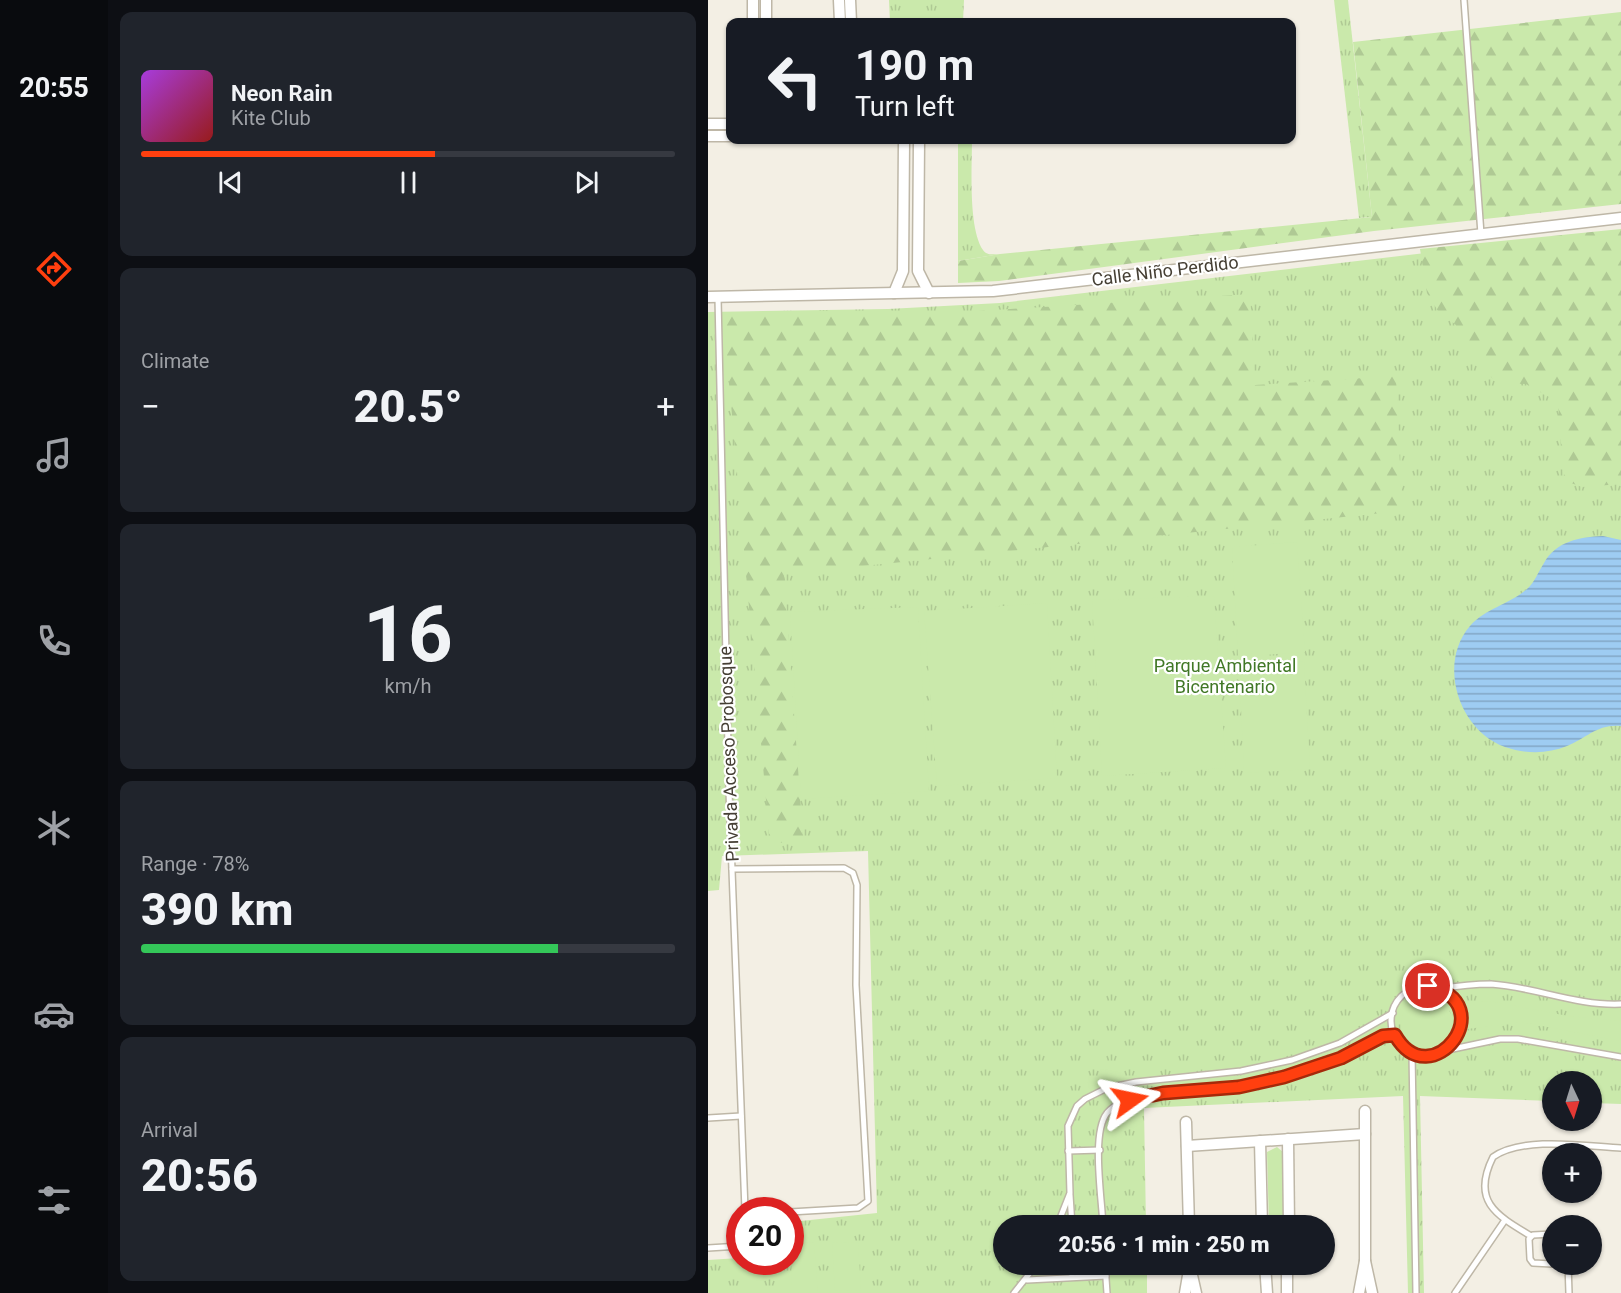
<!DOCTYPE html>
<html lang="en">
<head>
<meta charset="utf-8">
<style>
  :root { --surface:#171b24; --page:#20242c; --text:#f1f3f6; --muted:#9ea1a6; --line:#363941; --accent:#ff3f0f }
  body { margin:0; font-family:Roboto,sans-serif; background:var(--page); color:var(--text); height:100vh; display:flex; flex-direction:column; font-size:22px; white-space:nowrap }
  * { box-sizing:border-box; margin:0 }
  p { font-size:20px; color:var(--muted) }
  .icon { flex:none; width:33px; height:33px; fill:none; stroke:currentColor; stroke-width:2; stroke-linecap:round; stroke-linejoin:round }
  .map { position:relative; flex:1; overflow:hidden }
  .panel { display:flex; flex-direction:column; gap:12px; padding:12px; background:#0d0f14; width:600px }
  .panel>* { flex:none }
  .banner { position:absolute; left:18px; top:18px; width:570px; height:126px; border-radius:12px; box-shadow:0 2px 4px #0004; background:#171b24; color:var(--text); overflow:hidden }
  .needle { width:39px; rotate:176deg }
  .controls { position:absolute; left:834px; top:1071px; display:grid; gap:12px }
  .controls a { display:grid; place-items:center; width:60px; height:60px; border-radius:50%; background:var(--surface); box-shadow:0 2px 4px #0004; font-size:30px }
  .speed { position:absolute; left:18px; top:1197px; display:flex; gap:12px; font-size:30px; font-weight:700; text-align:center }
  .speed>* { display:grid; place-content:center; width:78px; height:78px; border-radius:50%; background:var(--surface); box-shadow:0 2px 4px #0004; line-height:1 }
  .speed .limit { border:9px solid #d22; background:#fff; color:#111 }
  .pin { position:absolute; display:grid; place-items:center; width:51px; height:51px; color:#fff; margin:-26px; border:3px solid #fff; border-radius:50%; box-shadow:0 2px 6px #0007 }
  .me { position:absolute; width:66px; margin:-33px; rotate:78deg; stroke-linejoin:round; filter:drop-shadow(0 0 4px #0008) }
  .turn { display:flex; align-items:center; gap:21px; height:126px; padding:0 30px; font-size:27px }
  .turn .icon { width:78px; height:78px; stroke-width:2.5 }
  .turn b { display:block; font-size:42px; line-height:51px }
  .big { font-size:45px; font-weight:800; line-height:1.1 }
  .panel .widget { flex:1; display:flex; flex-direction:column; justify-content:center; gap:9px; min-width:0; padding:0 21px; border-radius:12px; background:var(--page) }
  .panel .dial { align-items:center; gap:0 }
  .dial b { font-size:78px; line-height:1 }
  .song { display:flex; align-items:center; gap:18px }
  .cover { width:72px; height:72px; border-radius:9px; background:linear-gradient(135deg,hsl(280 70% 55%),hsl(0 70% 35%)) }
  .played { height:6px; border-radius:3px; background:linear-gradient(90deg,var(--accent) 55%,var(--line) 55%) }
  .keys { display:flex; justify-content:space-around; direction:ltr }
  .heat { display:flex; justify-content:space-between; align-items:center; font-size:33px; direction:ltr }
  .charge { height:9px; border-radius:4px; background:linear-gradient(90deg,#34c759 78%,var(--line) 0) }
  .trip { position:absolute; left:285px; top:1215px; width:342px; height:60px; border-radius:30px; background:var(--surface); box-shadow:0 2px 4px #0004; font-weight:800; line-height:60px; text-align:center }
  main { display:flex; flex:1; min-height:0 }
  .menu { display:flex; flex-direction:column; width:108px; justify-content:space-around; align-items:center; background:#090b0e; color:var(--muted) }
  .menu .icon { width:42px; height:42px }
  .menu .active { color:var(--accent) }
  .menu b { font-size:27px; color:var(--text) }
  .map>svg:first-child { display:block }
</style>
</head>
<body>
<main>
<nav class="menu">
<b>20:55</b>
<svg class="icon active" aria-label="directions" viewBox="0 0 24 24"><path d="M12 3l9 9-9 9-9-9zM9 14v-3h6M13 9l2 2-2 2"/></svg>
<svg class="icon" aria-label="music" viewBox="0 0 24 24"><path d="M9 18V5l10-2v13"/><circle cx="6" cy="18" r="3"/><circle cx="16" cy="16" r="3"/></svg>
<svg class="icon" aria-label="phone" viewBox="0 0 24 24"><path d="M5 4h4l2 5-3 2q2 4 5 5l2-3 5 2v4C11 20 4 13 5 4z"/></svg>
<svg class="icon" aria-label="climate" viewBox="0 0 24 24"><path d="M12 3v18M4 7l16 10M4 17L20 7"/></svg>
<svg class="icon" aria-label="car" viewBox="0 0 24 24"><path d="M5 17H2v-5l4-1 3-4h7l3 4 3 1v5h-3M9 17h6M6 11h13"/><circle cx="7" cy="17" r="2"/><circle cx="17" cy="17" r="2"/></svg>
<svg class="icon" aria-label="filters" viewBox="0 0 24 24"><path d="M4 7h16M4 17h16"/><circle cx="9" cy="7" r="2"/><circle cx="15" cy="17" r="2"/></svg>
</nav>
<section class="panel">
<div class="widget">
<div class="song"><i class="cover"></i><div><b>Neon Rain</b><p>Kite Club</p></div></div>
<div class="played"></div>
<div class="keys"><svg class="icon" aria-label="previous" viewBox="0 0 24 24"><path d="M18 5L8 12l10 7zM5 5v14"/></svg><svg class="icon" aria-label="pause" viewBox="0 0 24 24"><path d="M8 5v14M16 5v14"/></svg><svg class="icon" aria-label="next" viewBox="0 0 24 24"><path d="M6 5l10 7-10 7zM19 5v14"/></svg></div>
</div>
<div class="widget"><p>Climate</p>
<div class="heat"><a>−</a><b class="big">20.5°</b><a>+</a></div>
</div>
<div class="widget dial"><b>16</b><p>km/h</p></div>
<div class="widget"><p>Range · 78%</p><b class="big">390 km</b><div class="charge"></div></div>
<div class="widget"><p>Arrival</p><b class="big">20:56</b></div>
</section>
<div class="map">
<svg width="913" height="1293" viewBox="0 0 913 1293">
  <defs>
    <pattern id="grass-tufts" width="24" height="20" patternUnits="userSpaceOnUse" patternTransform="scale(1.5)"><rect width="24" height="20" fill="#cae9ab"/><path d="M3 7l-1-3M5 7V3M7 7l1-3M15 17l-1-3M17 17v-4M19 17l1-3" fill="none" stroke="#afc994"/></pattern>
    <pattern id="forest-firs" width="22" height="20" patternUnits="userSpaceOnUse" patternTransform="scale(1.5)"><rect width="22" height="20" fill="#cae9ab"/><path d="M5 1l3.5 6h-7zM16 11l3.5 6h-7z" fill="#afc994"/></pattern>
    <pattern id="water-rules" width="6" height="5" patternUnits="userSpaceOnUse" patternTransform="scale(1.5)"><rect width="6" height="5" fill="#9eccf2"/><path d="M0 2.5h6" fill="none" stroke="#83a7c5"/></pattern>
  </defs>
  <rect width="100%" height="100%" fill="#f3efe4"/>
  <!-- grass -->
  <g fill="url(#grass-tufts)">
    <path d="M181 0H256L255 22H182Z"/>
    <path d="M626 0H640L664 217 651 218Z"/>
    <path d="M250 140H264C264 167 260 228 275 250 279 256 286 254 292 254L250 261Z"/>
    <path d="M913 230V1104L884 1103V1082H844V1101L712 1096 716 1293H700L695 1096 436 1108 438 1225 296 1226V1264L439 1265V1293H0V1260L31 1258 32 1262H82L83 1222 169 1213 160 851 14 856 11 890 0 891V312L180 309 292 303Z"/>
  </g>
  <!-- forest -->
  <g fill="url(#forest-firs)">
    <path d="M913 12V204L666 231 291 281 250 283V261L292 254 664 217 645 42Z"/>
    <path d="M913 229V484L874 487 863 483 855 473 850 402 818 384 789 383 757 350 748 325 730 311 719 293 712 249Z"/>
    <path d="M542 294 547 385 688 376 694 511 76 574 95 838 62 845 15 313 208 315Z"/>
  </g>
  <!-- garden -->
  <g fill="#cae9ab">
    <path d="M589 542 597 652 530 657 524 547Z"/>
    <path d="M506 596 518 768 394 776 384 600Z"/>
    <path d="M339 603 349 778 229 786 216 611Z"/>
    <path d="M210 607 221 791 93 799 82 612Z"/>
    <path d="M596 661 602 769 536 773 531 665Z"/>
    <circle cx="719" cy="1024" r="26"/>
    <path d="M782 1001 860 1016 913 1021V1041L814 1022 759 1029 758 1012 753 1002Z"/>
    <path d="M569 1147 575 1152 577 1220 576 1225H561L559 1152Z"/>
    <path d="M106 1242 110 1293H84L83 1244Z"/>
    <path d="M150 1242 153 1290 127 1291 124 1243Z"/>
  </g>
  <!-- water -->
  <path fill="url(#water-rules)" d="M895 536 913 540V726C889 724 879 738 859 746 840 754 817 754 797 747 751 731 729 664 762 626 778 608 801 605 819 589 827 582 830 572 836 563 848 541 872 537 895 536Z"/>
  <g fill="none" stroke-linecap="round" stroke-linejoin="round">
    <!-- service casing -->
    <g stroke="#beb7a7" stroke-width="8">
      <g id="service">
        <path d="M756 0 773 234"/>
        <path d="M10 298 21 792 37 1210"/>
        <path d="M24 869 136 868 145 873 149 885 148 985 160 1201 150 1208 82 1212"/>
        <circle cx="718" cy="1021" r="35"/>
        <path d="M731 989C749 986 765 984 783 984 827 987 868 1006 913 1004"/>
        <path d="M740 1050 792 1039H810L913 1057"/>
        <path d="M704 1053 708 1293"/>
        <path d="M0 1118 33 1116"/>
        <path d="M360 1151 392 1150"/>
        <path d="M362 1195 364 1226"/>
        <path d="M349 1226 362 1193 360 1126 369 1106 377 1099 399 1088 428 1082 533 1071 584 1060 632 1043 685 1013"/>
        <path d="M395 1226C394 1199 383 1133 399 1113 424 1084 500 1092 536 1086 569 1080 601 1071 632 1058 651 1051 667 1036 686 1035"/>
        <path d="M844 1234 825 1235 821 1239 822 1259 825 1263 844 1264"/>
        <path d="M823 1236C788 1215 763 1201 785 1157 815 1136 877 1146 913 1148"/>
        <path d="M0 1248 32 1246"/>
        <path d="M364 1264V1277"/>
        <path d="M397 1264 399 1293"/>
        <path d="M860 1264 861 1293"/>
        <path d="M319 1280 398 1276"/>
        <path d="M306 1293 329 1264"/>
        <path d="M747 1293 797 1220"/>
      </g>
    </g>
    <!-- minor casing -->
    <g stroke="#beb7a7" stroke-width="13">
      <g id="minor">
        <path d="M58 0V22"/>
        <path d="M131 0 132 22"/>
        <path d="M142 0 143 22"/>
        <path d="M45 22V0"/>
        <path d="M0 124H22"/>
        <path d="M0 136H22"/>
        <path d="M211 140 210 271 221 293"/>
        <path d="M186 293 195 271 196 140"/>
        <path d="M0 297 285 291 913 218"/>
        <path d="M478 1122 481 1226"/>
        <path d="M580 1139 581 1226"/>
        <path d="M552 1141 554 1226"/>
        <path d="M479 1146 657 1134"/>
        <path d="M657 1261 664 1293"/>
        <path d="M557 1264 559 1293"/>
        <path d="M483 1271 488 1293"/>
        <path d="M477 1293 482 1264"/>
        <path d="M579 1293V1264"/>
        <path d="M651 1293 657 1261V1111"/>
      </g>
    </g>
    <!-- service -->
    <use href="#service" stroke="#fff" stroke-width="5"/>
    <!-- minor -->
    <use href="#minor" stroke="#fff" stroke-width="10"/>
  </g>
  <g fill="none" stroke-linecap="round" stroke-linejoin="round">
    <!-- route casing -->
    <g stroke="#a6290a" stroke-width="15">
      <path id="route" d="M422 1100 455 1093 531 1087 576 1077 633 1058 675 1036 687 1035C723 1098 796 1003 720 986"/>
    </g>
    <!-- route -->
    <use href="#route" stroke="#ff3f0f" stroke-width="10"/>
  </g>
  <g text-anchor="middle" stroke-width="4.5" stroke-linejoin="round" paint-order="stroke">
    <!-- street labels -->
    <g font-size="18" fill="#453f34" stroke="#fff">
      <text transform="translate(457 271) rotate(-7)" y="6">Calle Niño Perdido</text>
      <text transform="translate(21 754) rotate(-92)" y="6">Privada Acceso Probosque</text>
    </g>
    <!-- park labels -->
    <g font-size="18" fill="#417826" stroke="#fff">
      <text x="517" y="672">Parque Ambiental<tspan x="517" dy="21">Bicentenario</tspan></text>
    </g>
  </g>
</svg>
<div class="controls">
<a><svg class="needle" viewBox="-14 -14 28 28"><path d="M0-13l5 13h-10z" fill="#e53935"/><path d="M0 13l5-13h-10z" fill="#9ea1a6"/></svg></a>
<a>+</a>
<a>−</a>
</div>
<div class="speed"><div class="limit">20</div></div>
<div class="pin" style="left:720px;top:986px;background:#d93025"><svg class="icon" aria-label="arrive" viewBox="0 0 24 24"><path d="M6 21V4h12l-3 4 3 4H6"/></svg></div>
<svg class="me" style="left:422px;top:1100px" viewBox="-20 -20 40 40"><path d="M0-17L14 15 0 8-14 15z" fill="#ff3f0f" stroke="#fff" stroke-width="4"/></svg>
<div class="trip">20:56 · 1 min · 250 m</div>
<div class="banner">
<div class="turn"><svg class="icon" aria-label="left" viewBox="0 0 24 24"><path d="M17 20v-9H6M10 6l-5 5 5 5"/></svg><div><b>190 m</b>Turn left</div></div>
</div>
</div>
</main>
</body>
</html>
